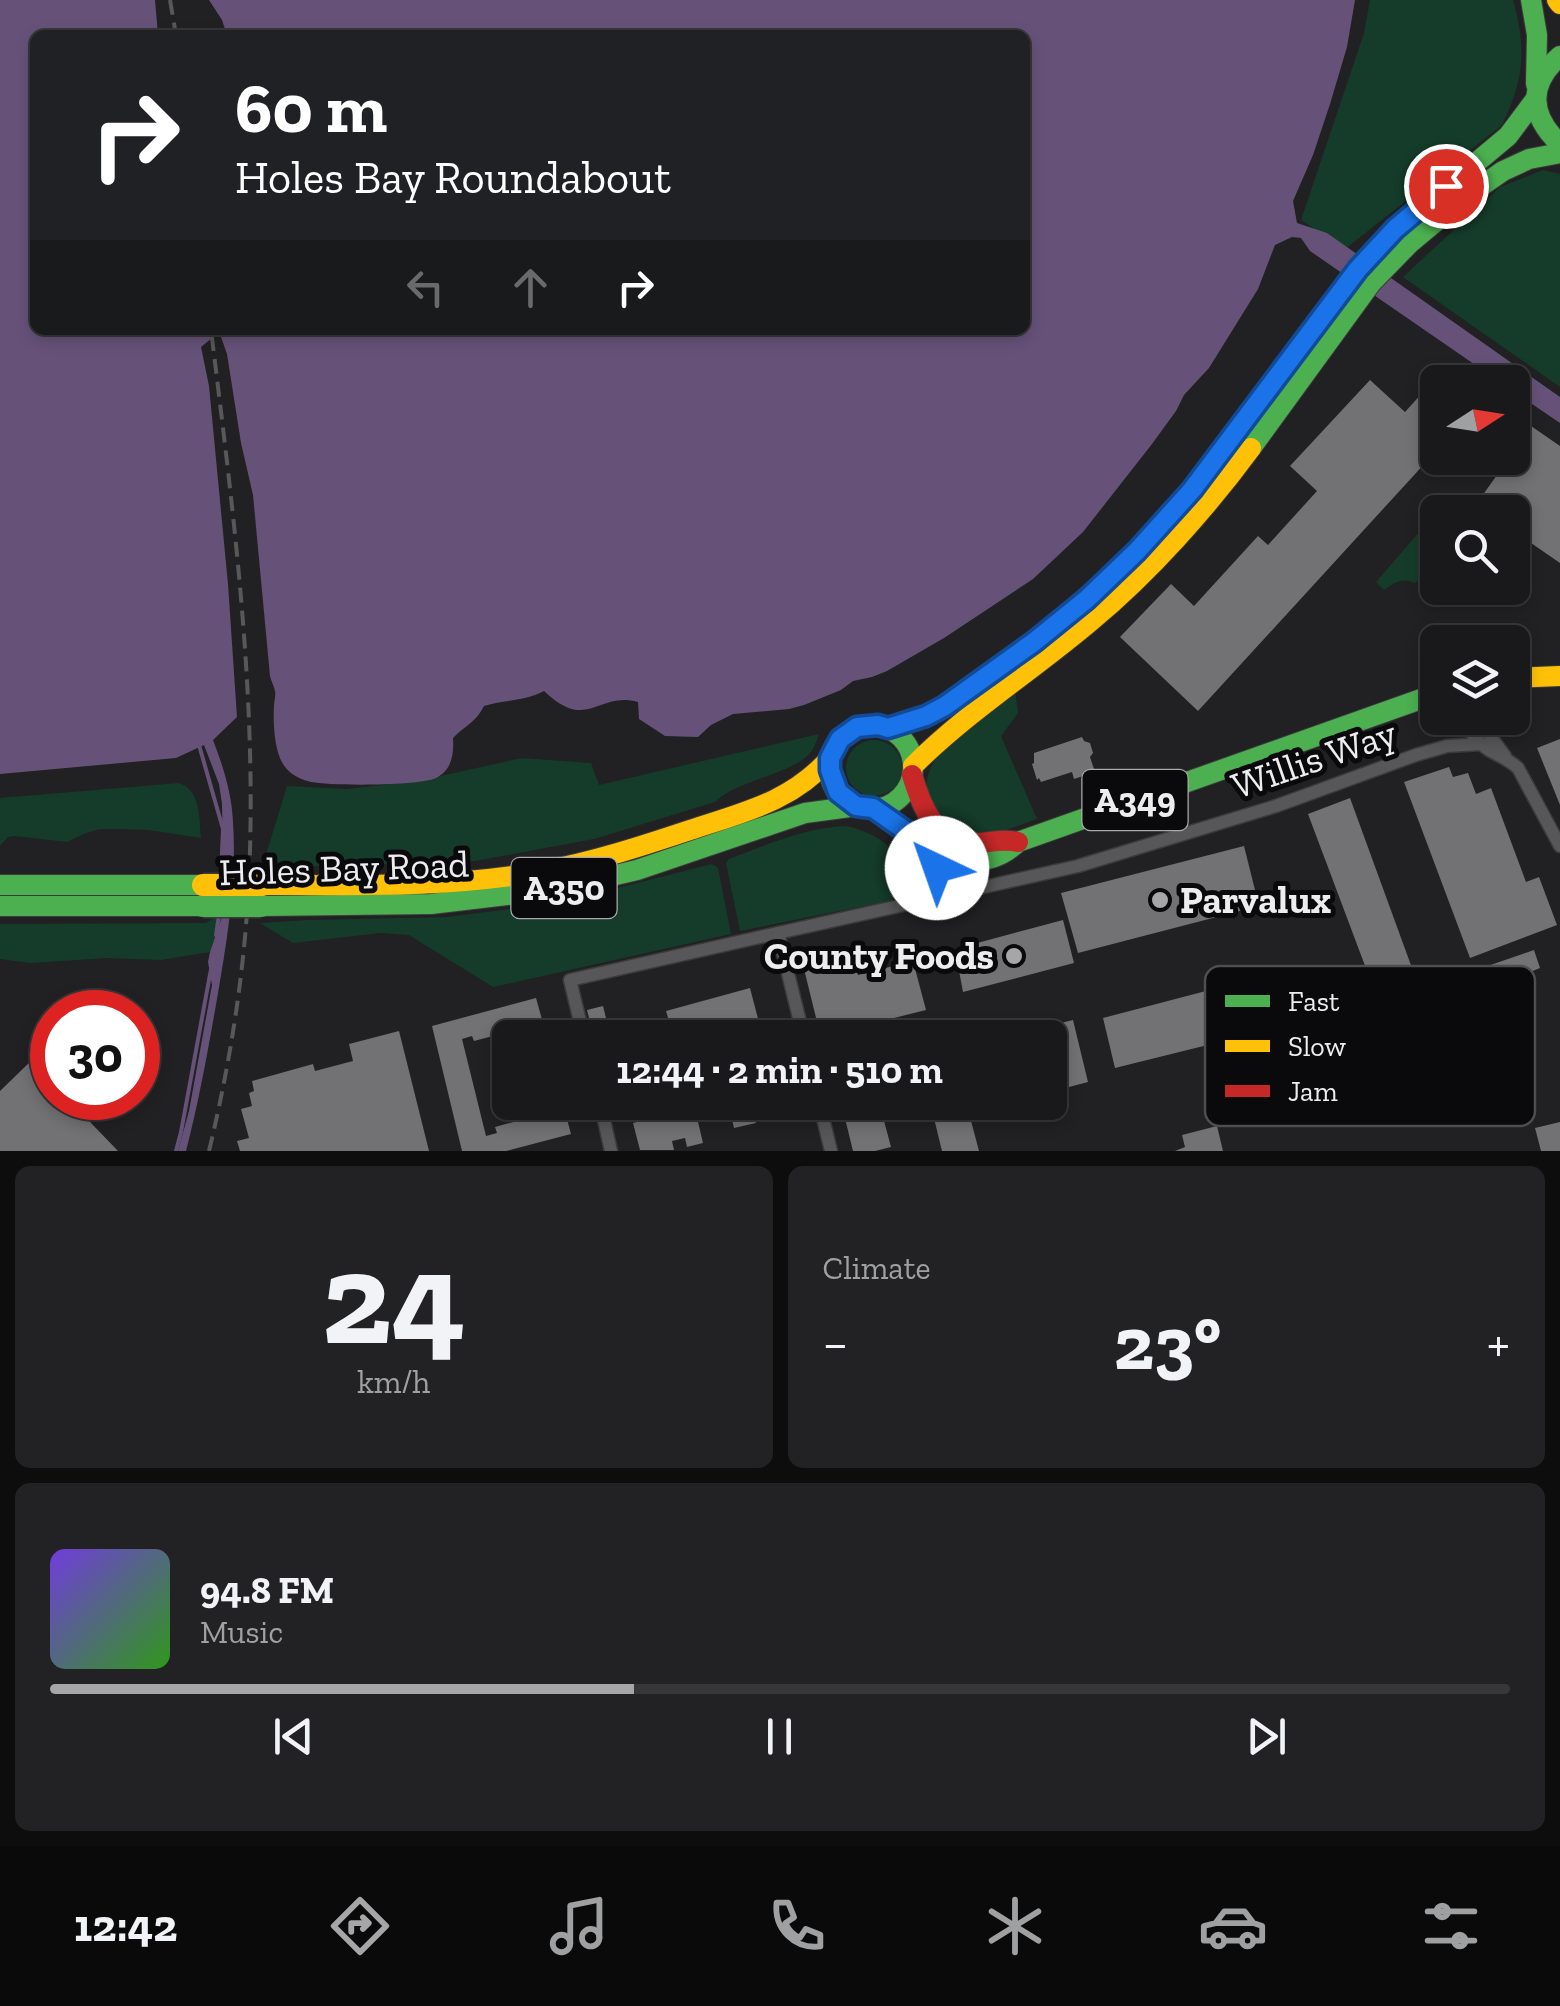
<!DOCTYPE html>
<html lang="en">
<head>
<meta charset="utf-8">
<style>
  :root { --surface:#19181a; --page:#222123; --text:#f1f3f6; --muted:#9fa0a2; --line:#373739; --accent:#a6a5a7 }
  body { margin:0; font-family:"Zilla Slab",serif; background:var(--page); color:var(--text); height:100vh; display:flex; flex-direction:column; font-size:38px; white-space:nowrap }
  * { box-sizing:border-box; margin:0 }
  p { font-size:32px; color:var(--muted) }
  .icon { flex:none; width:55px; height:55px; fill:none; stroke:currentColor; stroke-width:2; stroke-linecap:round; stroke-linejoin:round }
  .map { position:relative; height:1151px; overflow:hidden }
  .details { display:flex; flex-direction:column; gap:15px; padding:15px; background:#0e0d0e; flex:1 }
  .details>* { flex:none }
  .top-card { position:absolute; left:30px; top:30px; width:1000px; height:305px; border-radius:15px; box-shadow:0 5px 15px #0003,0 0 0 2px var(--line); background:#202124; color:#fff; overflow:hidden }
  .needle { width:65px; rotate:78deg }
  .buttons { position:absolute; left:1420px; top:365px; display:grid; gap:20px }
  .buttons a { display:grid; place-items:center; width:110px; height:110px; border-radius:15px; background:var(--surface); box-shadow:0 5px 15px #0003,0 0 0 2px var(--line); font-size:50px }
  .speed { position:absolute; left:30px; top:990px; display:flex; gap:20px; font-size:50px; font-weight:700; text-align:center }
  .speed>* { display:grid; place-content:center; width:130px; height:130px; border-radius:50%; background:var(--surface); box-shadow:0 5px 15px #0003,0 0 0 2px var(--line); line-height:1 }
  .speed .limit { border:15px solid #d22; background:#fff; color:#111 }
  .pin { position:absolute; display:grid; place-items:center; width:85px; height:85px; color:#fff; margin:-42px; border:5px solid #fff; border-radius:50%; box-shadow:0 2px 10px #0007 }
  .me { position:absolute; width:110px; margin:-55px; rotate:318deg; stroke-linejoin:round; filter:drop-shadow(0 0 8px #0008) }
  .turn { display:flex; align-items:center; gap:35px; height:210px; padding:0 40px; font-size:45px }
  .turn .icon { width:130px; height:130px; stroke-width:2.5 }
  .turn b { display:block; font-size:70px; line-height:85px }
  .lanes { display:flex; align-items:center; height:95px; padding:0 40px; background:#0003; justify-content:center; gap:50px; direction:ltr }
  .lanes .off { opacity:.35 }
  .big { font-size:75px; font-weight:700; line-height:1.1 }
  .details .widget { flex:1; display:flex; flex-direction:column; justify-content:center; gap:15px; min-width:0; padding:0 35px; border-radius:15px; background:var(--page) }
  .details .dial { align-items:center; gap:0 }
  .dial b { font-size:130px; line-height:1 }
  .song { display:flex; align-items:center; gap:30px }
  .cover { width:120px; height:120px; border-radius:15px; background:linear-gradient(135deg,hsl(260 70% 55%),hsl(110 70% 35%)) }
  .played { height:10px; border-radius:5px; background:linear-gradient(90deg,var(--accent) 40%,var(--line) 40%) }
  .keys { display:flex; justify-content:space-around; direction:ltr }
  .heat { display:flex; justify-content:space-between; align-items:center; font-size:55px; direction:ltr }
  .details .tiles { flex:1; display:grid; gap:15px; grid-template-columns:1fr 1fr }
  .widget:last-child { grid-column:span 2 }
  .trip { position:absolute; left:492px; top:1020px; width:575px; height:100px; border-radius:15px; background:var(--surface); box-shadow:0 5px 15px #0003,0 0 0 2px var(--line); font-weight:700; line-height:100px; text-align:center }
  .tab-bar { display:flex; height:160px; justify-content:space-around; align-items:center; background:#0a0a0a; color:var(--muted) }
  .tab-bar .icon { width:70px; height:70px }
  .tab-bar .active { color:var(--accent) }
  .tab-bar b { font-size:45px; color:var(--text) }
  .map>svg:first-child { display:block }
</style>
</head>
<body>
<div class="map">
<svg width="1560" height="1151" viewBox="0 0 1560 1151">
  <rect width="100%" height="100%" fill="#212022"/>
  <!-- green -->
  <g fill="#153c2a">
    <path d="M1370 0H1513C1527 49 1524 80 1502 125L1345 249 1301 220 1364 33Z"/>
    <path d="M1543 170 1560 174V387L1403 277 1500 187Z"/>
    <path d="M1421 530 1418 581 1414 583C1404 577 1393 583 1384 590L1376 582Z"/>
    <path d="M1015 690 1018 713 1001 736 1037 819 992 835 979 837 945 827C927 798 918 788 937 756Z"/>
    <path d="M819 734C817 739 816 744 813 749 798 774 738 779 715 802L594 839 475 861 262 868 287 786 347 789 418 781 522 758 591 763 599 785Z"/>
    <circle cx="874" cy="768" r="28"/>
    <path d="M179 783C201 791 199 817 201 838L149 830 120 829H100L86 833 67 842 15 836 8 837 0 846V798Z"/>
    <path d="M846 826C879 833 910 854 901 892L889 901 740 931 726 863 729 859C768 844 804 828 846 826Z"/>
    <path d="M712 864 718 868 731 934 493 987 409 935 380 933 293 943 260 923 307 920 447 917 534 906 598 893Z"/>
    <path d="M224 911 210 952 161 960 108 958 30 963 0 959V924L206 923Z"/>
  </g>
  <!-- water -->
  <path fill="#665279" d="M0 0H155L158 35H35V330H1025V35H227L222 20 209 0H1355L1347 47 1330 104 1313 155 1293 201 1297 223 1327 233 1560 397V423L1513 391 1512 382H1500L1310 251 1301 238 1292 237 1275 245 1258 289 1209 368 1184 395 1176 411 1152 444 1083 532 1033 579 944 638 887 671 872 677 853 681 841 690 804 705 789 709 733 714 711 725 698 737 665 736 639 719 638 702C597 691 588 733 544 691 524 702 505 699 484 706 476 722 466 725 453 738 454 754 452 770 436 778 419 786 331 786 311 782 302 780 291 775 285 767 274 753 273 723 274 706 274 702 276 695 275 691 274 686 271 681 270 676L253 495 241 443 227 354 221 337 217 334 201 347 209 386 228 584 237 717 213 740C223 766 232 794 233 822 237 881 227 941 217 999 208 1050 199 1101 186 1151H178L189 1111 212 985 208 962 210 952 224 911 222 804 219 784 204 745 176 758 0 774Z"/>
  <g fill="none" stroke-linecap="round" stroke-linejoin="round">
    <!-- stream -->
    <g stroke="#665279" stroke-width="4">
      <path d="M199 745 223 829 221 875"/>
      <path d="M216 935 219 915"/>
      <path d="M176 1151 181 1132 211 969"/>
    </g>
  </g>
  <!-- building -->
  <g fill="#727173">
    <path d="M1370 380 1405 412 1424 391 1438 403V449L1198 711 1120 637 1171 584 1194 606 1258 536 1268 545 1317 491 1290 466Z"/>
    <path d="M1531 426 1560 446V563L1531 543 1525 549 1512 540V512H1485L1475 506 1509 458H1512V452Z"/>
    <path d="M1082 737 1084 741 1090 743 1093 753 1090 757 1095 772 1074 779 1072 772 1041 782 1039 778 1037 780 1032 764 1034 763V753Z"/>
    <path d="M1560 739V805L1537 748Z"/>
    <path d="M1449 767 1453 777 1468 773 1476 794 1491 788 1526 882 1539 877 1557 925 1470 958 1404 782Z"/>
    <path d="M1350 798 1416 979 1376 995 1308 814Z"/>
    <path d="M1244 846 1259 906 1078 953 1061 893Z"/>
    <path d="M1063 920 1074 963 963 992 955 949Z"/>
    <path d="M1534 950 1540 968 1486 990 1479 969Z"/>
    <path d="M841 960 842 963 854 960 858 975 913 961 926 1010 862 1026 864 1038H821L804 969Z"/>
    <path d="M1244 981 1256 1033 1115 1068 1103 1018Z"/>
    <path d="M750 988 763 1038H674L666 1011Z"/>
    <path d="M536 998 543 1023 474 1041 472 1036 462 1039 486 1136 497 1133 495 1127 564 1108 571 1134 506 1151H462L432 1026Z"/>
    <path d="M603 1006 607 1022 612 1021 616 1038H594L587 1010Z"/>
    <path d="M1073 1020 1088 1082 1050 1092V1038L1009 1036Z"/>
    <path d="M399 1031 429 1151H240L237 1141 249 1138 241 1109 252 1106 249 1093 254 1091 252 1081 313 1064 315 1071 353 1061 349 1044Z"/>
    <path d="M32 1060 52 1082V1098H67L118 1151H0V1091Z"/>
    <path d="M728 1102H785L787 1115 767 1120 765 1111 754 1114 756 1123 734 1128Z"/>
    <path d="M841 1102H879L891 1147 875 1151H853Z"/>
    <path d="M930 1102H966L979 1151H942Z"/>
    <path d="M694 1105 703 1143 687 1147 685 1138 672 1141 674 1150H640L633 1123 652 1118 651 1115Z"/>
    <path d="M1560 1122V1151H1541L1535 1128Z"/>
    <path d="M1217 1126 1223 1151H1175L1185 1147 1182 1135Z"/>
  </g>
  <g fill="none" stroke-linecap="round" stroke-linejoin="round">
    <!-- street casing -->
    <g stroke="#3c3b3c" stroke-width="15">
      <g id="street">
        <path d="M1461 718C1469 730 1476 742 1489 750 1499 756 1508 759 1518 768L1560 846"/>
        <path d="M1484 718 1488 733 1505 756"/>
        <path d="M930 848 937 868 935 898"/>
        <path d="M584 1038 570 980 778 933"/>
        <path d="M804 1038 778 933 1078 866 1276 806 1416 755 1447 746 1481 744"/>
        <path d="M600 1102 611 1151"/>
        <path d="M819 1102 831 1151"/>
      </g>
    </g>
    <!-- fast casing -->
    <g stroke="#3c3b3c" stroke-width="22">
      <g id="fast">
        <path d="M1531 0 1537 35 1536 84"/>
        <path d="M1560 56C1528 84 1529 115 1560 144"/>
        <path d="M1335 298 1391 234 1508 136 1535 100"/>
        <path d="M1251 448 1371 283 1410 243 1464 198 1503 171 1529 159 1560 153"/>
        <circle cx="871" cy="767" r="42"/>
        <path d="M873 809C913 839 972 887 1018 842L1438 693"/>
        <path d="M0 885H203"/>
        <path d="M0 906H203"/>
        <path d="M261 906 431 904 557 889 637 870 805 813 857 806"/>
      </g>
    </g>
    <!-- slow casing -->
    <g stroke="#3c3b3c" stroke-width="22">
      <g id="slow">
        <path d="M1557 0 1560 4"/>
        <path d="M1512 678 1560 676"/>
        <path d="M888 728C900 724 913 721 925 716 959 703 996 670 1026 647 1086 600 1144 549 1192 489 1243 428 1285 361 1335 298"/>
        <path d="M913 766C967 712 1032 671 1091 621 1148 574 1207 508 1251 448"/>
        <path d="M262 885C356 885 451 888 543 871 593 862 642 846 690 830 744 812 791 802 830 758"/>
      </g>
    </g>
    <!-- jam casing -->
    <g stroke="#3c3b3c" stroke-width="22">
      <path id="jam" d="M912 775C921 805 934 840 970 843 988 844 999 838 1018 842"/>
    </g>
    <!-- street -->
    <use href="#street" stroke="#575658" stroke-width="12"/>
    <!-- fast -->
    <use href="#fast" stroke="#4caf50" stroke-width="20"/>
    <!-- slow -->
    <use href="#slow" stroke="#ffc107" stroke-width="20"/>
    <!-- jam -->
    <use href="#jam" stroke="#c62828" stroke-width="20"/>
    <!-- rail -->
    <g stroke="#595859" stroke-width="4" stroke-dasharray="15 8" stroke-linecap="butt">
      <path d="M170 0 176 35"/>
      <path d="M209 1151C229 1068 243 982 248 897 259 708 234 517 211 330"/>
    </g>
    <!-- fast-bridge casing -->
    <g stroke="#3c3b3c" stroke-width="25" stroke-linecap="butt">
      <path id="fast-bridge" d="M203 906H261"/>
    </g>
    <!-- slow-bridge casing -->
    <g stroke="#3c3b3c" stroke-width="25" stroke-linecap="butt">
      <path id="slow-bridge" d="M203 885H262"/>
    </g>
    <!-- fast-bridge -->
    <use href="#fast-bridge" stroke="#4caf50" stroke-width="22"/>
    <!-- slow-bridge -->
    <use href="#slow-bridge" stroke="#ffc107" stroke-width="22"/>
  </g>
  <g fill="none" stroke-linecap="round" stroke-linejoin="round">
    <!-- route casing -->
    <g stroke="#114b97" stroke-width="25">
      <path id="route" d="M937 868 930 848 873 808 856 806 838 792 830 770V758L840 739 857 727 878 725 888 728 926 716 945 706 1034 642 1087 599 1137 551 1192 490 1358 269 1395 229 1446 186"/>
    </g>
    <!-- route -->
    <use href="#route" stroke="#1a73e8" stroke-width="18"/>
  </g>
  <!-- markers -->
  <g fill="#a6a5a7" stroke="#0a090b" stroke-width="4">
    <circle cx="1160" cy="900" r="10"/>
    <circle cx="1014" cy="956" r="10"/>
  </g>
  <g text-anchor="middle" stroke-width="10" stroke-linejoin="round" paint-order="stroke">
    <!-- shield labels -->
    <g fill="#0a090b" stroke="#a9a8aa" stroke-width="2.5">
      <rect x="1082.5" y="770" width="105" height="60" rx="8"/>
      <rect x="511.5" y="858" width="105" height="60" rx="8"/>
    </g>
    <g font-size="35" font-weight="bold" fill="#edecee">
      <text x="1135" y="812">A349</text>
      <text x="564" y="900">A350</text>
    </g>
    <!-- street labels -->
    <g font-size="38" fill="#edecee" stroke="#0a090b">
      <text transform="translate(1314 759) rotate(-19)" y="13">Willis Way</text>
      <text transform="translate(344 868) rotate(-2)" y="13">Holes Bay Road</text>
    </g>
    <!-- poi labels -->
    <g font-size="38" font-weight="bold" fill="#edecee" stroke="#0a090b" text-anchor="start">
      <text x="1180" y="913">Parvalux</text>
      <text x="994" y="969" text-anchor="end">County Foods</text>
    </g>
  </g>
  <!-- legend -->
  <rect x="1205" y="966" width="330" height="160" rx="15" fill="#0a090b" stroke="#4e4d4f" stroke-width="2.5"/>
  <rect x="1225" y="995" width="45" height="12" fill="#4caf50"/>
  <rect x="1225" y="1040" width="45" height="12" fill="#ffc107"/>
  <rect x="1225" y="1085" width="45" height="12" fill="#c62828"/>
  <g font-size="28" fill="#edecee">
    <text x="1288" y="1011">Fast</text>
    <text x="1288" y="1056">Slow</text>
    <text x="1288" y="1101">Jam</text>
  </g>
</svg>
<div class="buttons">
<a><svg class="needle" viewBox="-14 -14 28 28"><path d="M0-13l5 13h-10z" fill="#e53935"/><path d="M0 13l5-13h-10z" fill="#9fa0a2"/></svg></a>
<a><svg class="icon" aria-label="search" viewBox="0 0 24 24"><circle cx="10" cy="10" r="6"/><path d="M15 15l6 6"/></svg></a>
<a><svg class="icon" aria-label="layers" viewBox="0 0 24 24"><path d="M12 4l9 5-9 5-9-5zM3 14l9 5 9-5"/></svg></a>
</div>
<div class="speed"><div class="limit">30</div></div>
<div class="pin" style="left:1446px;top:186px;background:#d93025"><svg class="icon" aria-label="arrive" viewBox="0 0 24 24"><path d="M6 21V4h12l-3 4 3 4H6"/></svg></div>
<svg class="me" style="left:937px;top:868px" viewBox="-20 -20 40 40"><circle r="19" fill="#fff"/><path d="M0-13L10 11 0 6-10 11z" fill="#1a73e8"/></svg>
<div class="trip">12:44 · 2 min · 510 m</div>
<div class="top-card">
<div class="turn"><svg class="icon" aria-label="right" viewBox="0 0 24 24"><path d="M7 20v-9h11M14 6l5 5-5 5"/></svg><div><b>60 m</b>Holes Bay Roundabout</div></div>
<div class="lanes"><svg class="icon off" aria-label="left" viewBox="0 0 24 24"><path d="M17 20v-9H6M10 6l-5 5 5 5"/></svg><svg class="icon off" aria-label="ahead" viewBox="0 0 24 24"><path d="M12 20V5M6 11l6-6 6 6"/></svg><svg class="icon" aria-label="right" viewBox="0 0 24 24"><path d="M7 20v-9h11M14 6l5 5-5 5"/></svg></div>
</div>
</div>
<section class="details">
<div class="tiles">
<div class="widget dial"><b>24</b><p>km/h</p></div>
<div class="widget"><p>Climate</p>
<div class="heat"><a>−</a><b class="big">23°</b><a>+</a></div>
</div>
<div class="widget">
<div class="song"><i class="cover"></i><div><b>94.8 FM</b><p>Music</p></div></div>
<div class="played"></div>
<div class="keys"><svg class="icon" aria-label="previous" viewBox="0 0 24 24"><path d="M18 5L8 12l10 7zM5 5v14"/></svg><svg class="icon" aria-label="pause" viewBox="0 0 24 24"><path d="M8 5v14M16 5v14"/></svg><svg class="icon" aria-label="next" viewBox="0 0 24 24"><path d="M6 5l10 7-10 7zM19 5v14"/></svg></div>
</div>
</div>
</section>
<nav class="tab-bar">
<b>12:42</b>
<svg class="icon active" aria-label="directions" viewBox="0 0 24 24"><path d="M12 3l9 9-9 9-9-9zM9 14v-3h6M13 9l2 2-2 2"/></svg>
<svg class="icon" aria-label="music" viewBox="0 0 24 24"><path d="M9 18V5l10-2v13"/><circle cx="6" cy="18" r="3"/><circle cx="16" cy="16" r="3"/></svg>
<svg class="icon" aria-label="phone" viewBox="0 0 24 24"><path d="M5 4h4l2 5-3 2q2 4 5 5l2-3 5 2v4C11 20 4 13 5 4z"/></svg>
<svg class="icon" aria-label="climate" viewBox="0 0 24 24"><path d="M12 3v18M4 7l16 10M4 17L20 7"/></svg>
<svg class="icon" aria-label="car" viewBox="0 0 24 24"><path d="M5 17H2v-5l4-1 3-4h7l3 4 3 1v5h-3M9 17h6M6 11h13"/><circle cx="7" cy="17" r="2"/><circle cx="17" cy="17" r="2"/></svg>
<svg class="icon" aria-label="filters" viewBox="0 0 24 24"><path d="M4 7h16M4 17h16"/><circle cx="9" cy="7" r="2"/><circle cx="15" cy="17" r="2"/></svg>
</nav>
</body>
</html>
